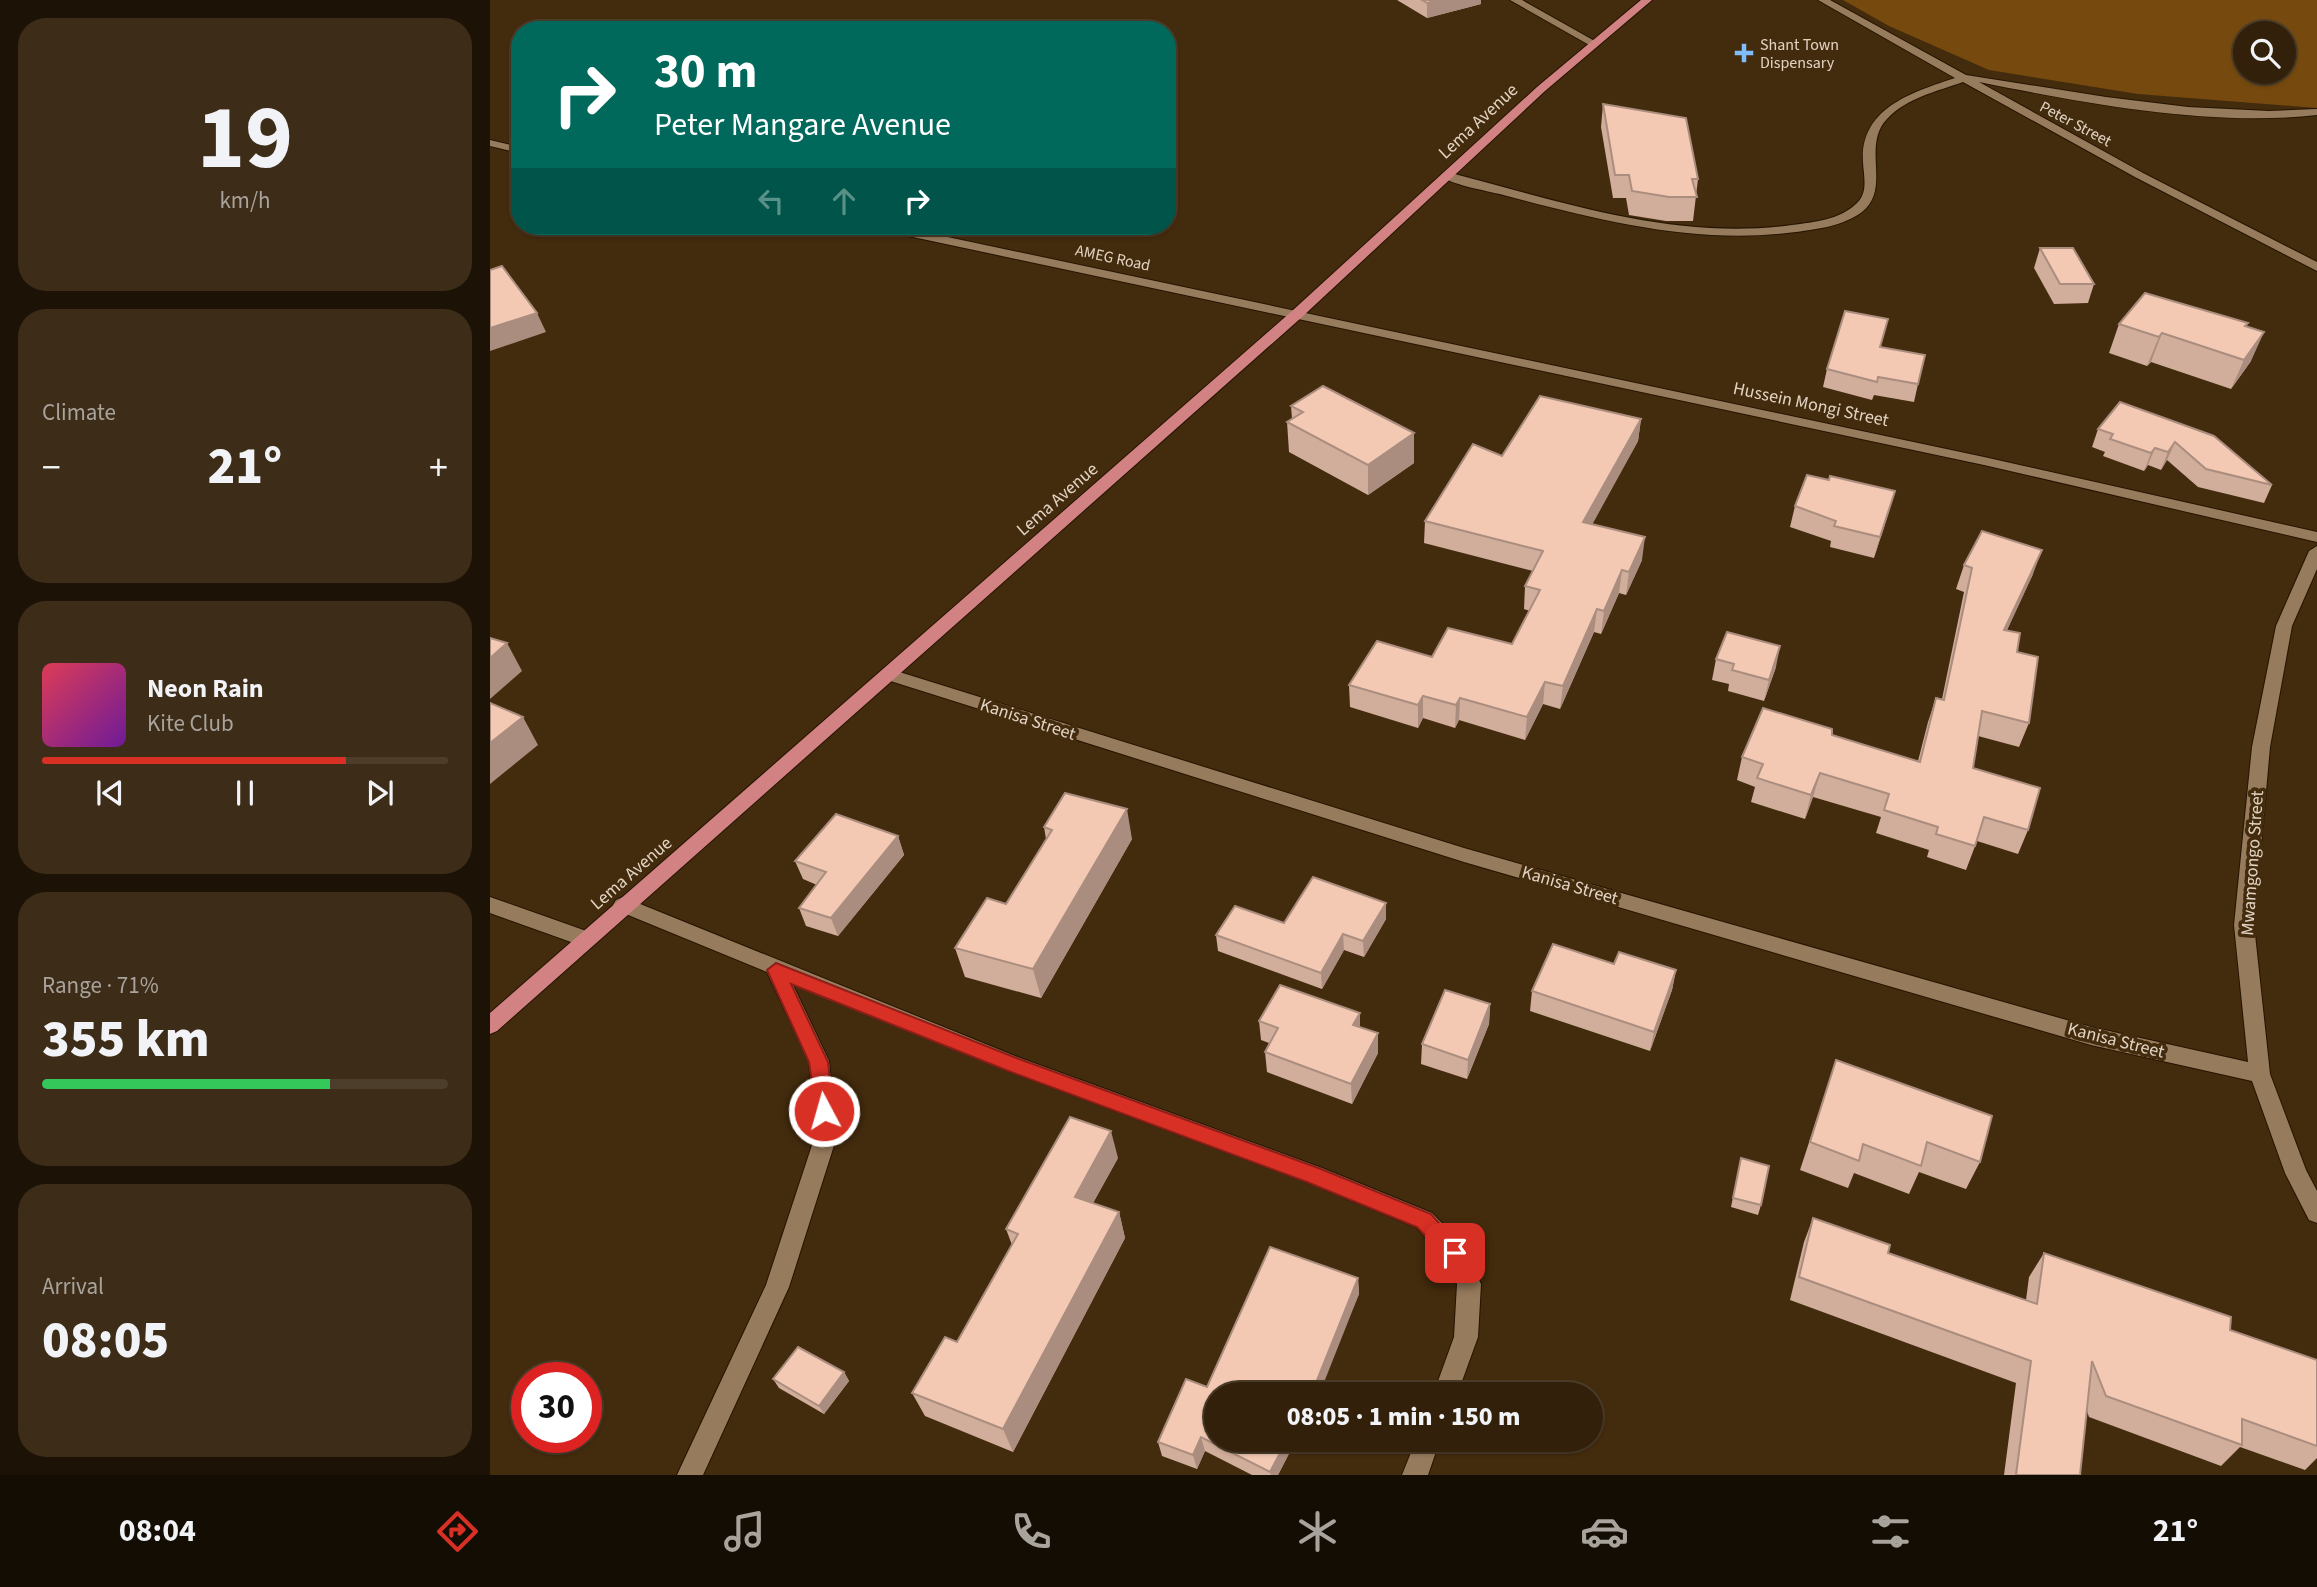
<!DOCTYPE html>
<html lang="en">
<head>
<meta charset="utf-8">
<style>
  :root { --surface:#32200a; --page:#3d2d18; --text:#f1f3f6; --muted:#a8a39c; --line:#4d3e2b; --accent:#d93025 }
  body { margin:0; font-family:"Source Sans 3",sans-serif; background:var(--page); color:var(--text); height:100vh; display:flex; flex-direction:column; font-size:26px; white-space:nowrap }
  * { box-sizing:border-box; margin:0 }
  p { font-size:23px; color:var(--muted) }
  .icon { flex:none; width:38px; height:38px; fill:none; stroke:currentColor; stroke-width:2; stroke-linecap:round; stroke-linejoin:round }
  .map { position:relative; flex:1; overflow:hidden }
  .panel { display:flex; flex-direction:column; gap:18px; padding:18px; background:#1c1206; width:490px }
  .panel>* { flex:none }
  .hud { position:absolute; left:21px; top:21px; width:665px; height:214px; border-radius:28px; box-shadow:0 2px 5px #0004,0 0 0 2px var(--line); background:#00695c; color:#fff; overflow:hidden }
  .tools { position:absolute; left:1743px; top:21px; display:grid; gap:14px }
  .tools a { display:grid; place-items:center; width:63px; height:63px; border-radius:50%; background:var(--surface); box-shadow:0 2px 5px #0004,0 0 0 2px var(--line); font-size:35px }
  .speed { position:absolute; left:21px; top:1362px; display:flex; gap:14px; font-size:35px; font-weight:700; text-align:center }
  .speed>* { display:grid; place-content:center; width:91px; height:91px; border-radius:50%; background:var(--surface); box-shadow:0 2px 5px #0004,0 0 0 2px var(--line); line-height:1 }
  .speed .limit { border:10px solid #d22; background:#fff; color:#111 }
  .pin { position:absolute; display:grid; place-items:center; width:60px; height:60px; color:#fff; margin:-30px; border-radius:14px; box-shadow:0 4px 10px #0006 }
  .me { position:absolute; width:77px; margin:-38px; rotate:354deg; stroke-linejoin:round; filter:drop-shadow(0 0 5px #0008) }
  .turn { display:flex; align-items:center; gap:24px; height:147px; padding:0 28px; font-size:32px }
  .turn .icon { width:91px; height:91px; stroke-width:2.5 }
  .turn b { display:block; font-size:49px; line-height:60px }
  .lanes { display:flex; align-items:center; height:66px; padding:0 28px; background:#0003; justify-content:center; gap:35px; direction:ltr }
  .lanes .off { opacity:.35 }
  .big { font-size:52px; font-weight:800; line-height:1.1 }
  .panel .tile { flex:1; display:flex; flex-direction:column; justify-content:center; gap:10px; min-width:0; padding:0 24px; border-radius:28px; background:var(--page) }
  .panel .dial { align-items:center; gap:0 }
  .dial b { font-size:91px; line-height:1 }
  .song { display:flex; align-items:center; gap:21px }
  .cover { width:84px; height:84px; border-radius:10px; background:linear-gradient(135deg,hsl(350 70% 55%),hsl(280 70% 35%)) }
  .played { height:7px; border-radius:4px; background:linear-gradient(90deg,var(--accent) 75%,var(--line) 75%) }
  .keys { display:flex; justify-content:space-around; direction:ltr }
  .heat { display:flex; justify-content:space-between; align-items:center; font-size:38px; direction:ltr }
  .charge { height:10px; border-radius:5px; background:linear-gradient(90deg,#34c759 71%,var(--line) 0) }
  .trip { position:absolute; left:714px; top:1382px; width:399px; height:70px; border-radius:35px; background:var(--surface); box-shadow:0 2px 5px #0004,0 0 0 2px var(--line); font-weight:800; line-height:70px; text-align:center }
  .menu { display:flex; height:112px; justify-content:space-around; align-items:center; background:#140d04; color:var(--muted) }
  .menu .icon { width:49px; height:49px }
  .menu .on { color:var(--accent) }
  .menu b { font-size:32px; color:var(--text) }
  main { display:flex; flex:1; min-height:0 }
  .map>svg:first-child { display:block }
</style>
</head>
<body>
<main>
<section class="panel">
<div class="tile dial"><b>19</b><p>km/h</p></div>
<div class="tile"><p>Climate</p>
<div class="heat"><a>−</a><b class="big">21°</b><a>+</a></div>
</div>
<div class="tile">
<div class="song"><i class="cover"></i><div><b>Neon Rain</b><p>Kite Club</p></div></div>
<div class="played"></div>
<div class="keys"><svg class="icon" aria-label="previous" viewBox="0 0 24 24"><path d="M18 5L8 12l10 7zM5 5v14"/></svg><svg class="icon" aria-label="pause" viewBox="0 0 24 24"><path d="M8 5v14M16 5v14"/></svg><svg class="icon" aria-label="next" viewBox="0 0 24 24"><path d="M6 5l10 7-10 7zM19 5v14"/></svg></div>
</div>
<div class="tile"><p>Range · 71%</p><b class="big">355 km</b><div class="charge"></div></div>
<div class="tile"><p>Arrival</p><b class="big">08:05</b></div>
</section>
<div class="map">
<svg width="1827" height="1475" viewBox="0 0 1827 1475">
  <rect width="100%" height="100%" fill="#432b0d"/>
  <!-- green -->
  <path fill="#764a0f" fill-rule="evenodd" d="M1353 0H1827V108L1648 94 1499 70 1399 26ZM1755 33H1794V72H1755Z"/>
  <g fill="none" stroke-linecap="round" stroke-linejoin="round">
    <!-- minor casing -->
    <g stroke="#251401" stroke-width="2">
      <g id="minor">
        <path d="M1020 0H1032L1110 44 1101 46Z"/>
        <path d="M1328 0H1340L1476 75 1616 97 1698 107 1779 111 1827 109V115C1721 127 1593 103 1489 82L1653 173 1827 262V271L1645 177 1473 82C1448 91 1416 98 1397 119 1371 146 1402 188 1372 212 1353 226 1328 229 1306 232 1207 245 1112 221 1017 196 1000 191 964 186 951 176L957 172C1070 201 1184 241 1302 225 1324 222 1350 220 1367 203 1378 193 1374 177 1373 163 1369 108 1423 92 1465 78Z"/>
        <path d="M0 140 30 147V153L0 146Z"/>
        <path d="M384 226H406L1494 457 1827 532V542L1494 465 390 230Z"/>
        <path d="M1827 546V569L1802 626 1780 747 1764 925 1780 1074 1816 1170 1827 1191V1223L1819 1220 1795 1173 1762 1081 1601 1045 974 862 391 678 389 674 397 668 403 670 974 848 1601 1027 1758 1062 1744 925 1762 747 1786 626 1819 551Z"/>
        <path d="M0 897 102 933 105 939 102 945 95 947 0 913Z"/>
        <path d="M133 897 530 1058 832 1168 942 1213 973 1245 991 1284 988 1337 967 1395H943L964 1337 967 1284 957 1261 926 1227 817 1182 516 1070 302 983 339 1061 347 1136 299 1287 213 1475H187L276 1285 325 1136 319 1061 277 972 126 910 123 905 126 900Z"/>
        <path d="M926 1440H950L938 1475H912Z"/>
      </g>
    </g>
    <!-- major casing -->
    <g stroke="#251401" stroke-width="2">
      <path id="major" d="M1151 0H1162L1055 91 812 317 7 1031 0 1034V1013L802 311 1047 87Z"/>
    </g>
    <!-- minor -->
    <use href="#minor" fill="#977b5d" fill-rule="evenodd"/>
    <!-- major -->
    <use href="#major" fill="#d28283" fill-rule="evenodd"/>
  </g>
  <!-- wall -->
  <g fill="#d1ad9b">
    <path d="M907 0H991V4L937 18Z"/>
    <path d="M1113 104 1208 179 1203 221H1176L1139 215 1136 198H1123L1111 127Z"/>
    <path d="M1550 248 1604 284 1598 303 1564 304 1544 268Z"/>
    <path d="M1758 323 1756 327 1761 361 1741 389 1661 362 1657 366 1619 353 1629 324Z"/>
    <path d="M1391 347 1428 384 1424 402 1384 395 1382 400 1333 387 1337 369Z"/>
    <path d="M1630 402 1782 485 1774 503 1708 487 1677 460 1671 470 1658 465 1654 471 1613 456 1615 452 1602 447 1608 429Z"/>
    <path d="M801 406 924 433V463L878 495 799 452 797 422 802 419Z"/>
    <path d="M1151 419 1148 441 1102 524 1152 560 1136 595 1129 593 1111 634 1104 632 1070 709 1053 704 1035 740 969 720 965 728 933 718 928 728 860 707 859 685 942 657 1022 644 1040 611 1034 609 1035 586 1043 571 934 543 935 521 1012 456Z"/>
    <path d="M1305 506 1399 511 1384 558 1340 547 1341 541 1300 527Z"/>
    <path d="M1474 565 1543 574 1517 630 1527 652 1539 723 1529 747 1488 736 1483 768 1538 830 1528 854 1487 841 1476 870 1437 857 1439 850 1386 833 1391 817 1323 797 1315 819 1261 802 1265 787 1247 780 1252 757 1342 735 1428 761 1438 722 1446 698 1452 699 1474 592 1466 589Z"/>
    <path d="M1226 659 1286 667 1274 701 1238 691 1239 684 1222 680Z"/>
    <path d="M554 827 642 839 551 998 475 977 465 948 516 904 556 839Z"/>
    <path d="M408 836 414 855 348 936 316 926 309 908 327 885 313 879 305 861Z"/>
    <path d="M896 919 874 957 854 950 832 989 728 951 726 935 794 923Z"/>
    <path d="M1124 964 1186 970 1182 990 1160 1051 1040 1011 1042 991Z"/>
    <path d="M1000 1004 999 1024 977 1079 931 1064 932 1044Z"/>
    <path d="M769 1021 870 1027 888 1053 862 1104 777 1072 775 1052 779 1043 771 1040Z"/>
    <path d="M1346 1060 1490 1162 1476 1189 1429 1172 1419 1194 1364 1173 1358 1188 1310 1170Z"/>
    <path d="M628 1158 603 1203 629 1212 635 1238 523 1452 435 1416 422 1393 467 1342 522 1245 516 1229Z"/>
    <path d="M1251 1158 1271 1205 1268 1215 1241 1207Z"/>
    <path d="M1323 1218 1398 1253 1536 1300 1539 1277 1554 1253 1740 1330 1827 1360V1458L1815 1470 1750 1447 1731 1466 1599 1417 1597 1411 1590 1475H1514L1526 1383 1300 1300 1314 1242Z"/>
    <path d="M868 1278 869 1294 806 1440 788 1475H762L715 1451 707 1469 672 1456 668 1442 717 1387Z"/>
    <path d="M354 1372 359 1381 334 1414 289 1388 283 1379Z"/>
  </g>
  <!-- shaded-wall -->
  <g fill="#aa8d7e">
    <path d="M948 0H991V4L937 18V3Z"/>
    <path d="M47 313 56 332 0 351V328Z"/>
    <path d="M1774 332 1761 361 1741 389 1754 360Z"/>
    <path d="M1672 333 1661 362 1657 366 1669 337Z"/>
    <path d="M1151 419 1148 441 1091 545 1093 522Z"/>
    <path d="M924 433V463L878 495V465Z"/>
    <path d="M1685 442 1677 460 1671 470 1678 452Z"/>
    <path d="M1665 448 1658 465 1654 471 1661 453Z"/>
    <path d="M1405 491 1399 511 1384 558 1390 537Z"/>
    <path d="M1155 537 1152 560 1136 595 1139 572Z"/>
    <path d="M1552 550 1543 574 1506 654 1514 630Z"/>
    <path d="M1132 570 1129 593 1111 634 1114 611Z"/>
    <path d="M1107 609 1104 632 1070 709 1073 686Z"/>
    <path d="M17 643 32 671 0 699V658Z"/>
    <path d="M1290 646 1286 667 1274 701 1279 680Z"/>
    <path d="M1055 682 1053 704 1035 740 1037 717Z"/>
    <path d="M933 696V718L928 728V705Z"/>
    <path d="M970 698 969 720 965 728 966 705Z"/>
    <path d="M33 717 48 745 0 784V743Z"/>
    <path d="M1330 773 1323 797 1315 819 1321 795Z"/>
    <path d="M637 809 642 839 551 998 543 969Z"/>
    <path d="M408 836 414 855 348 936 341 918Z"/>
    <path d="M896 903V919L874 957 873 941Z"/>
    <path d="M853 934 854 950 832 989 831 973Z"/>
    <path d="M1186 970 1182 990 1160 1051 1164 1032Z"/>
    <path d="M1000 1004 999 1024 977 1079 978 1060Z"/>
    <path d="M870 1013V1033L863 1025Z"/>
    <path d="M888 1033V1053L862 1104 861 1084Z"/>
    <path d="M621 1131 628 1158 592 1223 585 1197Z"/>
    <path d="M629 1212 635 1238 523 1452 513 1429Z"/>
    <path d="M868 1278 869 1294 829 1395H821Z"/>
    <path d="M354 1372 359 1381 334 1414 329 1406Z"/>
    <path d="M711 1437 715 1451 707 1469 703 1455Z"/>
    <path d="M797 1440H806L788 1475H781L780 1472Z"/>
  </g>
  <!-- building -->
  <g fill="#f3c9b4" stroke="#aa8d7e" stroke-width="2">
    <path d="M932 0H948L937 3Z"/>
    <path d="M1113 104 1196 118 1208 179H1202L1207 197H1179L1142 191 1139 175H1125Z"/>
    <path d="M1550 248H1583L1604 284H1570Z"/>
    <path d="M12 266 47 313 0 328V270Z"/>
    <path d="M1655 293 1758 323 1755 326 1774 332 1754 360 1672 333 1669 337 1629 324Z"/>
    <path d="M1355 311 1398 319 1390 347 1435 355 1428 384 1388 377 1387 382 1337 369Z"/>
    <path d="M833 386 924 433 878 465 797 422 813 412 801 406Z"/>
    <path d="M1050 396 1151 419 1093 522 1155 537 1139 572 1132 570 1114 611 1107 609 1073 686 1055 682 1037 717 970 698 966 705 933 696 928 705 859 685 887 641 942 657 958 628 1022 644 1050 590 1035 586 1053 551 935 521 983 444 1012 456Z"/>
    <path d="M1630 402 1724 436 1782 485 1716 469 1685 442 1678 452 1665 448 1661 453 1620 439 1623 434 1608 429Z"/>
    <path d="M1317 475 1339 480 1340 476 1405 491 1390 537 1344 526 1346 521 1305 506Z"/>
    <path d="M1492 531 1552 550 1514 630 1530 633 1527 652 1548 657 1539 723 1492 711 1483 768 1550 788 1538 830 1494 817 1485 846 1446 834 1448 827 1394 810 1399 794 1330 773 1321 795 1267 778 1273 764 1252 757 1273 708 1342 729V735L1430 762 1446 698 1454 700 1482 568 1474 565Z"/>
    <path d="M1237 632 1290 646 1279 680 1242 670 1244 664 1226 659Z"/>
    <path d="M0 638 17 643 0 658Z"/>
    <path d="M0 703 33 717 0 743Z"/>
    <path d="M575 793 637 809 543 969 465 948 497 898 516 904 562 830 554 827Z"/>
    <path d="M346 814 408 836 341 918 309 908 336 872 305 861Z"/>
    <path d="M823 877 896 903 873 941 853 934 831 973 726 935 745 906 794 923Z"/>
    <path d="M1063 944 1124 964 1129 952 1186 970 1164 1032 1042 991Z"/>
    <path d="M790 985 870 1013 863 1025 888 1033 861 1084 775 1052 788 1028 769 1021Z"/>
    <path d="M955 990 1000 1004 978 1060 932 1044Z"/>
    <path d="M1346 1060 1502 1116 1490 1162 1437 1142 1431 1166 1373 1144 1369 1161 1320 1142Z"/>
    <path d="M580 1117 621 1131 585 1197 629 1212 513 1429 422 1393 455 1337 467 1342 528 1234 516 1229Z"/>
    <path d="M1251 1158 1279 1166 1271 1205 1243 1198Z"/>
    <path d="M1323 1218 1400 1245 1398 1253 1547 1304 1554 1253 1741 1317 1740 1330 1827 1360V1446L1752 1419V1445L1616 1396 1602 1361 1590 1475H1526L1541 1361 1309 1277Z"/>
    <path d="M780 1247 868 1278 821 1395H726V1440H797L780 1472 711 1437 703 1455 668 1442 696 1379 717 1387Z"/>
    <path d="M308 1347 354 1372 329 1406 283 1379Z"/>
  </g>
  <!-- route -->
  <path fill="#d93025" stroke="#8d1f18" stroke-width="2" d="M286 963 529 1059 831 1169 941 1214 976 1253 973 1260 965 1263 958 1260 927 1227 817 1182 516 1070 301 984 338 1062 343 1111 341 1117 334 1120 327 1117 319 1062 277 970Z"/>
  <!-- markers -->
  <path fill="#7ebdf9" stroke="#432b0d" stroke-width="2.5" d="M1250.5 42.5h7v7h7v7h-7v7h-7v-7h-7v-7h7z"/>
  <g text-anchor="middle" stroke-width="7" stroke-linejoin="round" paint-order="stroke">
    <!-- far-poi labels -->
    <g font-size="16" fill="#e2d3c3" stroke="#432b0d" text-anchor="start">
      <text x="1270" y="50">Shant Town<tspan x="1270" dy="18">Dispensary</tspan></text>
    </g>
    <!-- far-street labels -->
    <g font-size="16" fill="#e2d3c3" stroke="#432b0d">
      <text transform="translate(1586 123) rotate(28)" y="6">Peter Street</text>
      <text transform="translate(623 257) rotate(12)" y="6">AMEG Road</text>
    </g>
    <!-- street labels -->
    <g font-size="18" fill="#e2d3c3" stroke="#432b0d">
      <text transform="translate(988 121) rotate(-43)" y="6">Lema Avenue</text>
      <text transform="translate(1321 404) rotate(12)" y="6">Hussein Mongi Street</text>
      <text transform="translate(567 499) rotate(-41)" y="6">Lema Avenue</text>
      <text transform="translate(538 719) rotate(18)" y="6">Kanisa Street</text>
      <text transform="translate(1762 863) rotate(-86)" y="6">Mwamgongo Street</text>
      <text transform="translate(141 873) rotate(-41)" y="6">Lema Avenue</text>
      <text transform="translate(1080 885) rotate(16)" y="6">Kanisa Street</text>
      <text transform="translate(1626 1040) rotate(14)" y="6">Kanisa Street</text>
    </g>
  </g>
</svg>
<div class="tools">
<a><svg class="icon" aria-label="search" viewBox="0 0 24 24"><circle cx="10" cy="10" r="6"/><path d="M15 15l6 6"/></svg></a>
</div>
<div class="speed"><div class="limit">30</div></div>
<div class="pin" style="left:965px;top:1253px;background:#d93025"><svg class="icon" aria-label="arrive" viewBox="0 0 24 24"><path d="M6 21V4h12l-3 4 3 4H6"/></svg></div>
<svg class="me" style="left:334px;top:1111px" viewBox="-20 -20 40 40"><circle r="17" fill="#d93025" stroke="#fff" stroke-width="3"/><path d="M0-11L8 9 0 5-8 9z" fill="#fff"/></svg>
<div class="trip">08:05 · 1 min · 150 m</div>
<div class="hud">
<div class="turn"><svg class="icon" aria-label="right" viewBox="0 0 24 24"><path d="M7 20v-9h11M14 6l5 5-5 5"/></svg><div><b>30 m</b>Peter Mangare Avenue</div></div>
<div class="lanes"><svg class="icon off" aria-label="left" viewBox="0 0 24 24"><path d="M17 20v-9H6M10 6l-5 5 5 5"/></svg><svg class="icon off" aria-label="ahead" viewBox="0 0 24 24"><path d="M12 20V5M6 11l6-6 6 6"/></svg><svg class="icon" aria-label="right" viewBox="0 0 24 24"><path d="M7 20v-9h11M14 6l5 5-5 5"/></svg></div>
</div>
</div>
</main>
<nav class="menu">
<b>08:04</b>
<svg class="icon on" aria-label="directions" viewBox="0 0 24 24"><path d="M12 3l9 9-9 9-9-9zM9 14v-3h6M13 9l2 2-2 2"/></svg>
<svg class="icon" aria-label="music" viewBox="0 0 24 24"><path d="M9 18V5l10-2v13"/><circle cx="6" cy="18" r="3"/><circle cx="16" cy="16" r="3"/></svg>
<svg class="icon" aria-label="phone" viewBox="0 0 24 24"><path d="M5 4h4l2 5-3 2q2 4 5 5l2-3 5 2v4C11 20 4 13 5 4z"/></svg>
<svg class="icon" aria-label="climate" viewBox="0 0 24 24"><path d="M12 3v18M4 7l16 10M4 17L20 7"/></svg>
<svg class="icon" aria-label="car" viewBox="0 0 24 24"><path d="M5 17H2v-5l4-1 3-4h7l3 4 3 1v5h-3M9 17h6M6 11h13"/><circle cx="7" cy="17" r="2"/><circle cx="17" cy="17" r="2"/></svg>
<svg class="icon" aria-label="filters" viewBox="0 0 24 24"><path d="M4 7h16M4 17h16"/><circle cx="9" cy="7" r="2"/><circle cx="15" cy="17" r="2"/></svg>
<b>21°</b>
</nav>
</body>
</html>
